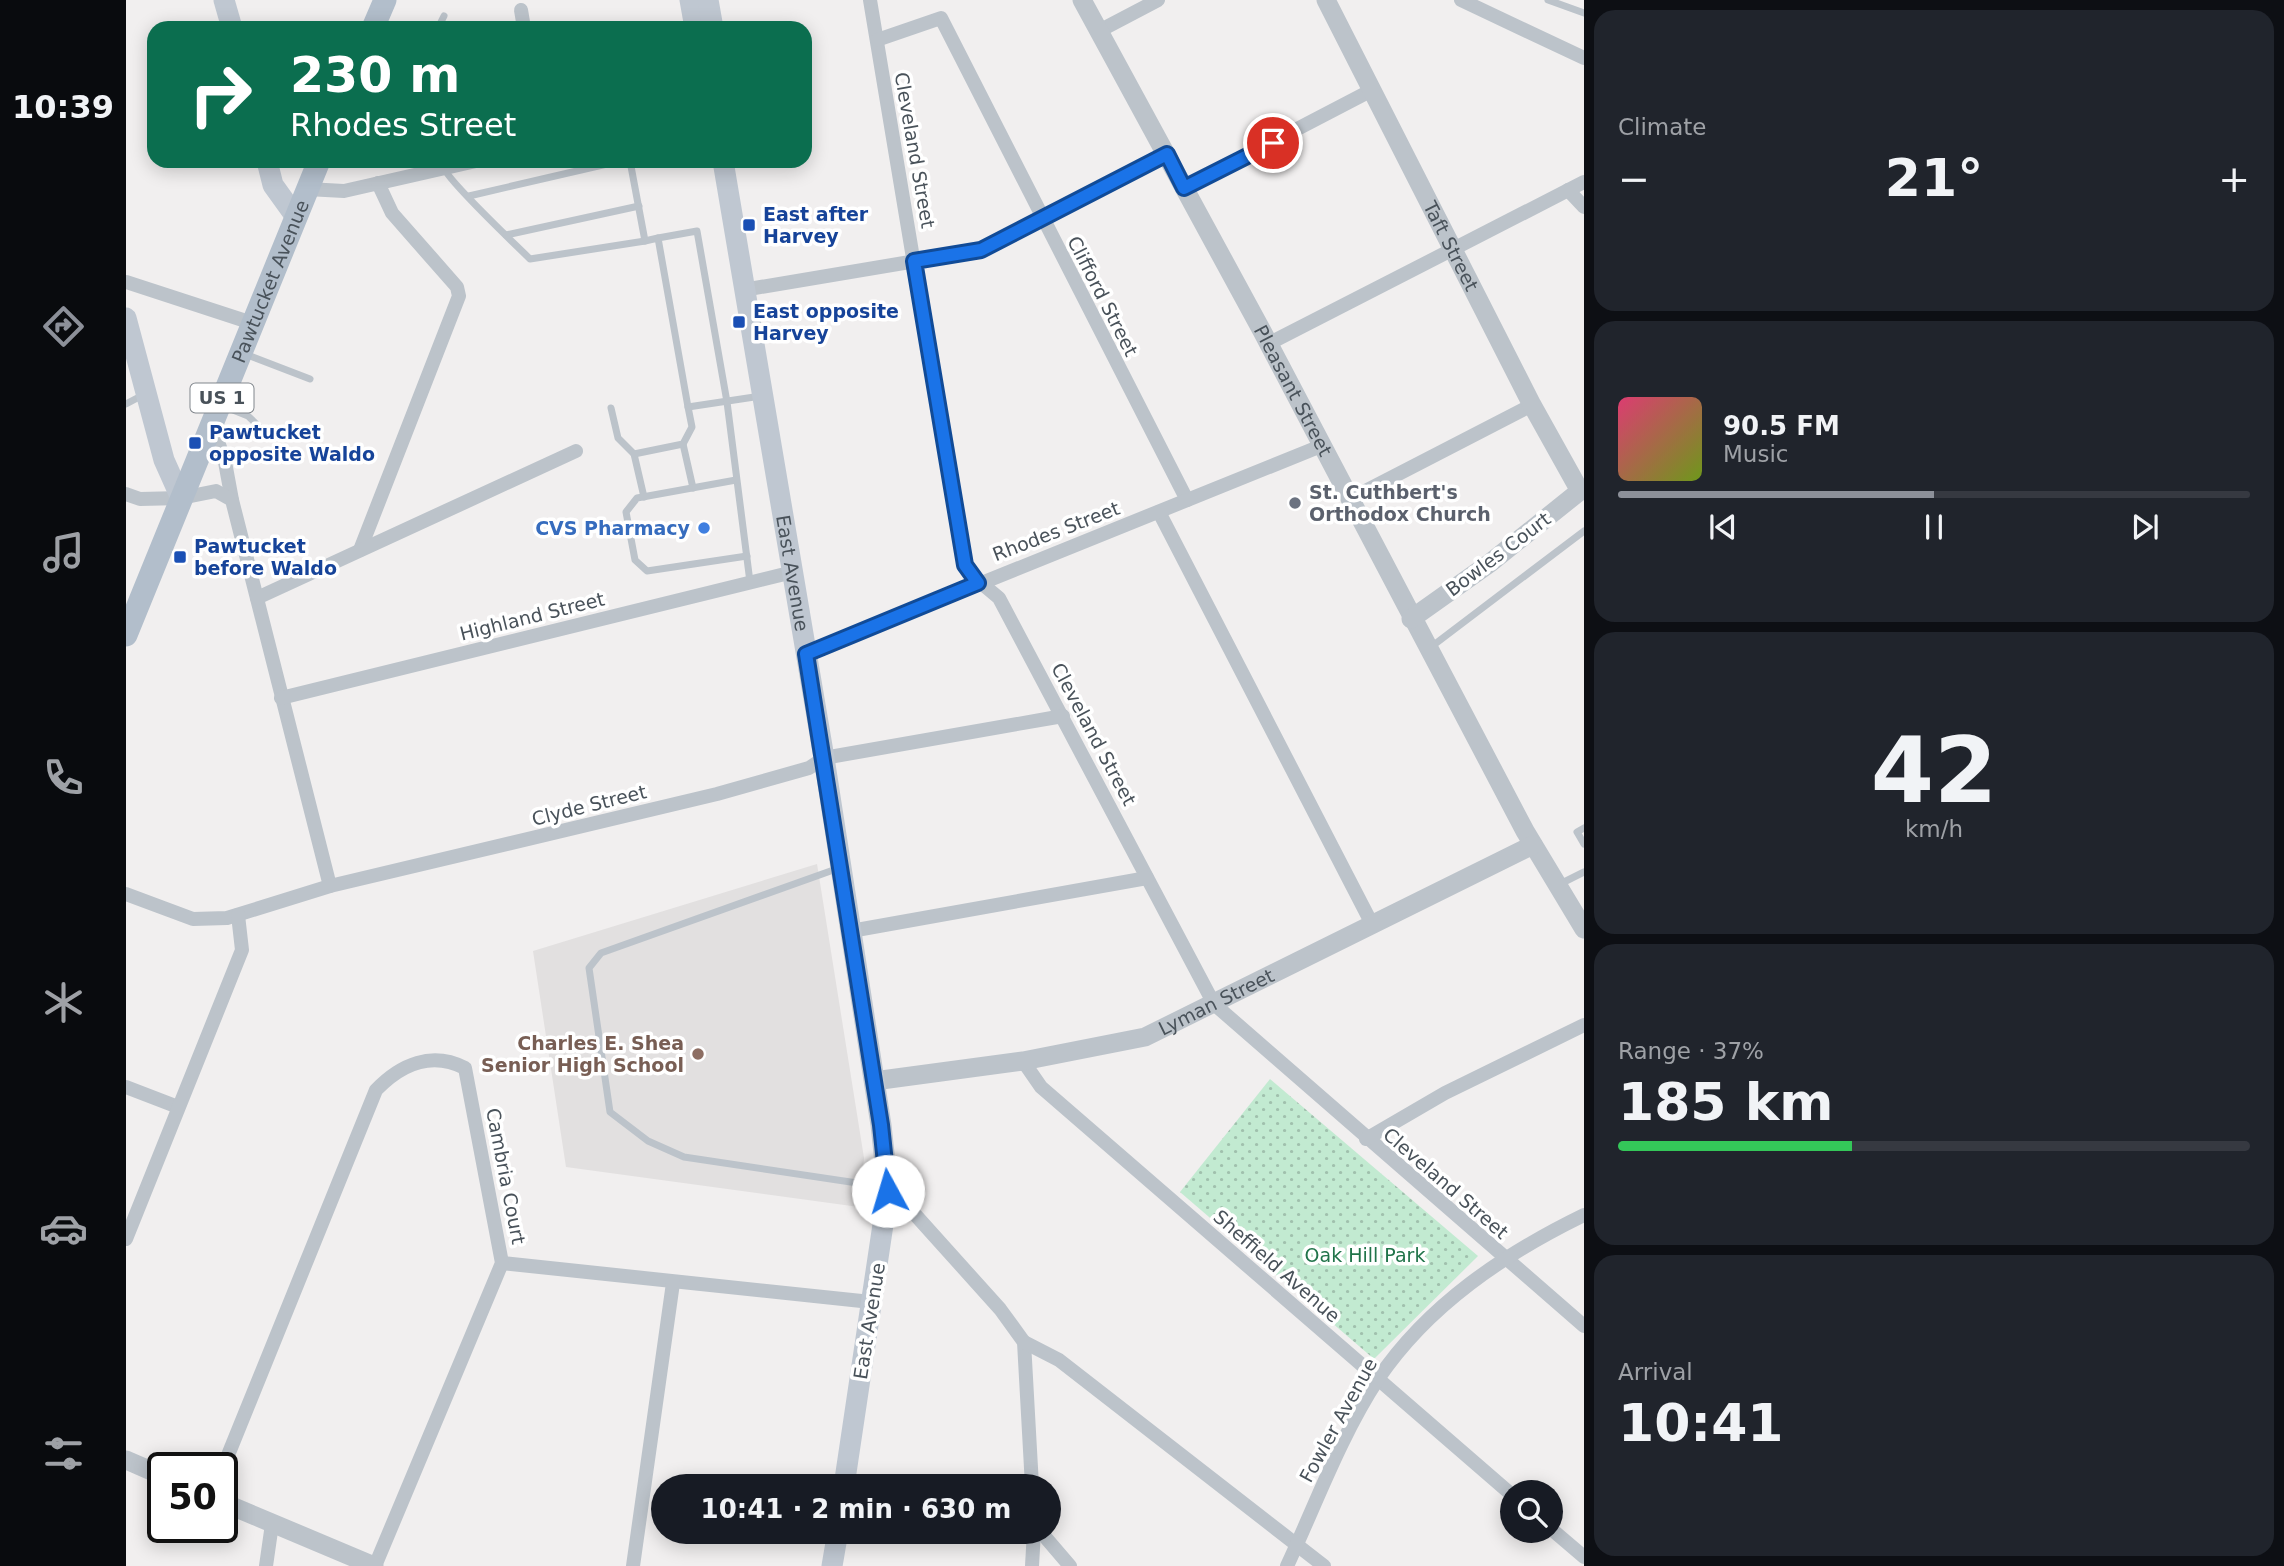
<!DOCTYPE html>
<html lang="en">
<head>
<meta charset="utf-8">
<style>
  :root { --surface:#171b24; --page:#20242c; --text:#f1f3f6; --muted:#9ea1a6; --line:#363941; --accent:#8c9099 }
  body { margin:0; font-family:"DejaVu Sans",sans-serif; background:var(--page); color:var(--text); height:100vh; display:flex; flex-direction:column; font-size:26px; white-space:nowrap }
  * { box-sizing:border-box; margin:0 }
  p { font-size:23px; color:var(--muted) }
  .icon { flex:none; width:38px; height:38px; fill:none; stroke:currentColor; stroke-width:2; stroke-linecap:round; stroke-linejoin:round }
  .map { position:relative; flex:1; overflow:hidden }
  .panel { display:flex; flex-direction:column; gap:10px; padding:10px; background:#0d0f14; width:700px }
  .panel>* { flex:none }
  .hud { position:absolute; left:21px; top:21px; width:665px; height:147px; border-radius:21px; box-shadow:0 4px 18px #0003; background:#0b6e4f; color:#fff; overflow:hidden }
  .fabs { position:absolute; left:1374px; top:1480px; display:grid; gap:14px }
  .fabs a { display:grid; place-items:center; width:63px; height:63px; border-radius:50%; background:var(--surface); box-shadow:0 4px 18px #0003; font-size:35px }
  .speed { position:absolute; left:21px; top:1452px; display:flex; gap:14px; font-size:35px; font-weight:700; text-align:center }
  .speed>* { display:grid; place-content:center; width:91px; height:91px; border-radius:50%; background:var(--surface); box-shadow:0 4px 18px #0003; line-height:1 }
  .speed .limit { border:4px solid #111; border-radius:10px; background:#fff; color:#111 }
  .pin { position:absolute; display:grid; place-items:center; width:60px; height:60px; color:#fff; margin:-30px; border:4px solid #fff; border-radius:50%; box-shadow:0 2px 7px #0007 }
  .me { position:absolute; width:77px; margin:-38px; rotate:354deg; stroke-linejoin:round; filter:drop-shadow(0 0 5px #0008) }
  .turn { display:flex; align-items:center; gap:24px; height:147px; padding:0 28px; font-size:32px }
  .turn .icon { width:91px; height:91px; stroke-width:2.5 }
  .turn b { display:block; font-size:49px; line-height:60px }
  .big { font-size:52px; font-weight:600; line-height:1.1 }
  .panel .tile { flex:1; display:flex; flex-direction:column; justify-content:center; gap:10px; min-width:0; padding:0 24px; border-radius:21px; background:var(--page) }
  .panel .dial { align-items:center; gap:0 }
  .dial b { font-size:91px; line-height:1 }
  .song { display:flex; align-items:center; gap:21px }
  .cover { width:84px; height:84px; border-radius:10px; background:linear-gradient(135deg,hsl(340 70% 55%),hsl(80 70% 35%)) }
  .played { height:7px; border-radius:4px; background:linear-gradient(90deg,var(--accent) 50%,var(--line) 50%) }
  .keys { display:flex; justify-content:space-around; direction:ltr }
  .heat { display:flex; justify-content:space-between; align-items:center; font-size:38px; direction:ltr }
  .charge { height:10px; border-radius:5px; background:linear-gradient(90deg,#34c759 37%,var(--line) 0) }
  .trip { position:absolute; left:525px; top:1474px; width:410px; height:70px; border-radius:35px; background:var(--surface); box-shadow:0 4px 18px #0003; font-weight:600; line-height:70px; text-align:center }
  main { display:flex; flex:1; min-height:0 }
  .menu { display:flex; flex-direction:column; width:126px; justify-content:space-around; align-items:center; background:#090b0e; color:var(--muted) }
  .menu .icon { width:49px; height:49px }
  .menu .on { color:var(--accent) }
  .menu b { font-size:32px; color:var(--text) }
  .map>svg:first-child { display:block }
</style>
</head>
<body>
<main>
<nav class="menu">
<b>10:39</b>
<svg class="icon on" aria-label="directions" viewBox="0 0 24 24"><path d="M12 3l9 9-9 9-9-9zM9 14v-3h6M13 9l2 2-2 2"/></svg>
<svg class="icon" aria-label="music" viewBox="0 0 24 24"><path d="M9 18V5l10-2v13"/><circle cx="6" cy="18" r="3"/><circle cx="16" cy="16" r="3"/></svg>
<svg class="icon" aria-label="phone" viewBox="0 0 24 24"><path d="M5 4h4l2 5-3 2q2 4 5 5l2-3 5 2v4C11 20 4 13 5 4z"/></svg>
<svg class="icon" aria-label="climate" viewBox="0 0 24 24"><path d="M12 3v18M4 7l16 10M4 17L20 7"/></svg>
<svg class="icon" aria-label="car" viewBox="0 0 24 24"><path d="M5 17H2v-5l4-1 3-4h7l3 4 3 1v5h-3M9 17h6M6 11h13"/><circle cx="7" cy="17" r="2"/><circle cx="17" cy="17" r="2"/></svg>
<svg class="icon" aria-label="filters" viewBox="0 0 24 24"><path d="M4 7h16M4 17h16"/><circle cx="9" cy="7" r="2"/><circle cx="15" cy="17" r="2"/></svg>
</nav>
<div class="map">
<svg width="1458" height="1566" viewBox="0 0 1458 1566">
  <defs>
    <pattern id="park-dots" width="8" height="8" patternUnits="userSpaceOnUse" patternTransform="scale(1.75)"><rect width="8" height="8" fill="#c2ead1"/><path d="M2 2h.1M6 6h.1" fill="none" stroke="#a0c0ad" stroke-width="1.8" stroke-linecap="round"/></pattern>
  </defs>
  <rect width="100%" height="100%" fill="#f1efef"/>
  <!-- education -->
  <path fill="#e2e0e0" d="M691 864 738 1158 733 1207 440 1167 407 951Z"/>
  <!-- park -->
  <path fill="url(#park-dots)" d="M1144 1079 1352 1256 1248 1359 1054 1192Z"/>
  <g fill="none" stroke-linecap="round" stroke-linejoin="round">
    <!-- service -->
    <g stroke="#bcc3ca" stroke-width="7">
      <path d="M1422 0 1458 13"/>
      <path d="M312 28 318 16"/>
      <path d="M504 161 519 241 532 238 562 407 635 396"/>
      <path d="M318 168C322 181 389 244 404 259L519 241"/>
      <path d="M343 196 494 161"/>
      <path d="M380 235 513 206"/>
      <path d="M532 238 571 231 601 402 624 582"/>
      <path d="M119 354 184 379"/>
      <path d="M0 404 17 395"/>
      <path d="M97 406 122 416 145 438"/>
      <path d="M485 408 492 438 508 454 518 497"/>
      <path d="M557 444 567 488"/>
      <path d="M508 454 557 444 566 427 562 407"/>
      <path d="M610 480 511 498 500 512 509 560 521 571 621 556"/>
      <path d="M1305 647 1458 531"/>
      <path d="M1458 828 1451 832 1458 844"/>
      <path d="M713 868 475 953 463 968 484 1112 522 1141 558 1157 758 1187"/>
      <path d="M1432 885 1458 872"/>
    </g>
    <!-- minor -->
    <g stroke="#bcc3ca" stroke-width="14">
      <path d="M744 0 836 552 842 572 873 598 1088 1004 1458 1326"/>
      <path d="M1335 0 1458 58"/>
      <path d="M395 10 398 28"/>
      <path d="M973 31 1032 0"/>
      <path d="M751 40 815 18 1061 500"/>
      <path d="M1058 188 1246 90"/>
      <path d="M181 189 218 191 350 161"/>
      <path d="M1442 190 1458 207"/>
      <path d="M0 282 126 323"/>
      <path d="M617 290 855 250 1041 154"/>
      <path d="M1142 344 1458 182"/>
      <path d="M86 424 99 462 106 500"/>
      <path d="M0 494 14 499 55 498 90 491 106 500 204 886"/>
      <path d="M1222 500 1406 405"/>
      <path d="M1033 512 1247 926"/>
      <path d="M234 550 333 296 331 287 266 213 252 183"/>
      <path d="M131 598 450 451"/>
      <path d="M680 654 1195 446"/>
      <path d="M155 698 667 572"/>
      <path d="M0 894 67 919 101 918 204 886 591 794 683 768 698 758 937 716"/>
      <path d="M725 931 1021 878"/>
      <path d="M897 1061 915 1087 1386 1495"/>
      <path d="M0 1087 52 1107"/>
      <path d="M1240 1139 1319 1093 1458 1025"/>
      <path d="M762 1191 785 1210 874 1309 898 1342 906 1486"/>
      <path d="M0 1239 116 950 112 915"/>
      <path d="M376 1263 745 1302"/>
      <path d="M898 1342 933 1360 1198 1566"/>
      <path d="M96 1470 250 1090C275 1064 306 1051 339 1068L376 1263 249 1566"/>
      <path d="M1424 1528 1458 1557"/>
      <path d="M914 1531 944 1566"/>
      <path d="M140 1566 146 1524"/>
      <path d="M507 1566 547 1283"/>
      <path d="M906 1566 908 1531"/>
      <path d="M1161 1566C1190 1504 1214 1437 1252 1379 1302 1305 1378 1254 1458 1215"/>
    </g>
    <!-- tertiary -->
    <g stroke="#bcc3ca" stroke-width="19">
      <path id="s1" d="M956 0 1136 331 1399 831 1458 929"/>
      <path id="s2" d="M1200 0 1406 405 1454 491 1364 563 1285 619"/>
      <path id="s3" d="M748 1081 897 1061 1019 1037 1407 845"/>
      <path d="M0 1460 37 1476"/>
      <path d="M96 1502 248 1566"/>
    </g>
    <!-- secondary -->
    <g stroke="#bfc7d1" stroke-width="21">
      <path d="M98 0 106 28"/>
      <path d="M564 0 569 28"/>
      <path d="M582 0 587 28"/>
      <path d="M141 161 147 185 170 217"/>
      <path id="s4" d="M597 161 698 758 755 1125 762 1191 718 1486"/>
      <path d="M0 318 38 460 55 498"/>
      <path d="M706 1566 712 1531"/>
    </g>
    <!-- primary -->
    <g stroke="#b2becb" stroke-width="23">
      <path d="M247 28 259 0"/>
      <path id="s5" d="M0 635 193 161"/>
    </g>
  </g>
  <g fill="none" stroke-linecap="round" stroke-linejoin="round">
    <!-- route casing -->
    <g stroke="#114b97" stroke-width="18">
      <path id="route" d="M762 1191 755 1125 680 654 852 583 839 565 788 261 855 250 1041 154 1058 188 1147 143"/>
    </g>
    <!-- route -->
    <use href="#route" stroke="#1a73e8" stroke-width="12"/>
  </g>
  <!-- markers -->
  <g fill="#1a4fb4" stroke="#fff" stroke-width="2.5">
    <rect x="616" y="218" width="14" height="14" rx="3.5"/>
    <rect x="606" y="315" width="14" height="14" rx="3.5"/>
    <rect x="62" y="436" width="14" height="14" rx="3.5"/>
    <rect x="47" y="550" width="14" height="14" rx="3.5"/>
  </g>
  <circle fill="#6b7280" stroke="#fff" stroke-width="2.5" cx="1169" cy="503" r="7"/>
  <circle fill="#3f7fe0" stroke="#fff" stroke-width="2.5" cx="578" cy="528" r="7"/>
  <circle fill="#8d6e63" stroke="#fff" stroke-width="2.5" cx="572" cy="1054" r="7"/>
  <g text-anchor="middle" stroke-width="7" stroke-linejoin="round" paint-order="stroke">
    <!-- shield labels -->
    <rect fill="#fff" stroke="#80868c" stroke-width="2" x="64.5" y="383.5" width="63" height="29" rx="5"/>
    <g font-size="18" font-weight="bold" fill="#49525a">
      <text x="96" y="404">US 1</text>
    </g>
    <!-- street labels -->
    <g font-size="19" fill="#49525a" stroke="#fff">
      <text transform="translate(789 150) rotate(80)" y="7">Cleveland Street</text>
      <text dy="7" stroke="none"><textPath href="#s2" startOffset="276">Taft Street</textPath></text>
      <text dy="7" stroke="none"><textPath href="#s5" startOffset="382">Pawtucket Avenue</textPath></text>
      <text transform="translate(977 296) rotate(63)" y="7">Clifford Street</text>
      <text dy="7" stroke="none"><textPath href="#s1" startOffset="444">Pleasant Street</textPath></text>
      <text transform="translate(930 531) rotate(-21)" y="7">Rhodes Street</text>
      <text transform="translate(1372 554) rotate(-37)" y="7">Bowles Court</text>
      <text dy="7" stroke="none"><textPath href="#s4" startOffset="418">East Avenue</textPath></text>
      <text transform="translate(406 616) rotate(-14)" y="7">Highland Street</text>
      <text transform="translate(968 734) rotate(62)" y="7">Cleveland Street</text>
      <text transform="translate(463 805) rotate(-14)" y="7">Clyde Street</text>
      <text dy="7" stroke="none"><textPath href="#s3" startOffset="354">Lyman Street</textPath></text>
      <text transform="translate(380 1176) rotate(79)" y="7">Cambria Court</text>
      <text transform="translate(1320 1183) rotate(41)" y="7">Cleveland Street</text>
      <text transform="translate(1151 1266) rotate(41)" y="7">Sheffield Avenue</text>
      <text transform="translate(743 1321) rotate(-81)" y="7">East Avenue</text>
      <text transform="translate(1212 1420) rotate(-61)" y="7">Fowler Avenue</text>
    </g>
    <!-- transit labels -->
    <g font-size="19" font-weight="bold" fill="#164399" stroke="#fff" text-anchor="start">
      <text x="637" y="221">East after<tspan x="637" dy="22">Harvey</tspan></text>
      <text x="627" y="318">East opposite<tspan x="627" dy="22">Harvey</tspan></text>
      <text x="83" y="439">Pawtucket<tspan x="83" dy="22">opposite Waldo</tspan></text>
      <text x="68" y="553">Pawtucket<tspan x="68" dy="22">before Waldo</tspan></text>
    </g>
    <!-- worship labels -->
    <g font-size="19" font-weight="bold" fill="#5b616d" stroke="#fff" text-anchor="start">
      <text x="1183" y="499">St. Cuthbert's<tspan x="1183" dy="22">Orthodox Church</tspan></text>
    </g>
    <!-- shop labels -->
    <g font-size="19" font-weight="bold" fill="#366cbe" stroke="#fff" text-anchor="end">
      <text x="564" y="535">CVS Pharmacy</text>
    </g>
    <!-- education labels -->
    <g font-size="19" font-weight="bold" fill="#785e54" stroke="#fff" text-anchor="end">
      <text x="558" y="1050">Charles E. Shea<tspan x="558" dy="22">Senior High School</tspan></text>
    </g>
    <!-- park labels -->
    <g font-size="19" fill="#21744a" stroke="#fff">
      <text x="1239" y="1262">Oak Hill Park</text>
    </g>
  </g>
</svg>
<div class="fabs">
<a><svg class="icon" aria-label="search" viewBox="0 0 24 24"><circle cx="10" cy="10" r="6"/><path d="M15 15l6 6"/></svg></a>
</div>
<div class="speed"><div class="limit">50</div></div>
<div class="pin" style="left:1147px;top:143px;background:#d93025"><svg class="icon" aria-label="arrive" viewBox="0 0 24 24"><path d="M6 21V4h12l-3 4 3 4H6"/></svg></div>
<svg class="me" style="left:762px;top:1191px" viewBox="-20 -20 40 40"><circle r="19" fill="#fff"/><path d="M0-13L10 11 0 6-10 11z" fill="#1a73e8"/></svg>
<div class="trip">10:41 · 2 min · 630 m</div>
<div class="hud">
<div class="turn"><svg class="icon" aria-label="right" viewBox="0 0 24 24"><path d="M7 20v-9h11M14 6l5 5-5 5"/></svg><div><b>230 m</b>Rhodes Street</div></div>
</div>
</div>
<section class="panel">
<div class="tile"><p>Climate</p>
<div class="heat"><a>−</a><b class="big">21°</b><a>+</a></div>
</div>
<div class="tile">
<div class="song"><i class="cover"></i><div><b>90.5 FM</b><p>Music</p></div></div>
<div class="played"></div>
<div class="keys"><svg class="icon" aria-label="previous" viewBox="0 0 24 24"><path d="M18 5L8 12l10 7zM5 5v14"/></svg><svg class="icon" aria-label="pause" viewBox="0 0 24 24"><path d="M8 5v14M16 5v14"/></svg><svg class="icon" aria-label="next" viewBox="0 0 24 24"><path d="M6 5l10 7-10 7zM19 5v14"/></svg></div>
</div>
<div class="tile dial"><b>42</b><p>km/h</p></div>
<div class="tile"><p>Range · 37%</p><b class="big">185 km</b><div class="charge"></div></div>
<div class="tile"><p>Arrival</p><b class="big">10:41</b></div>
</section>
</main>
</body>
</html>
